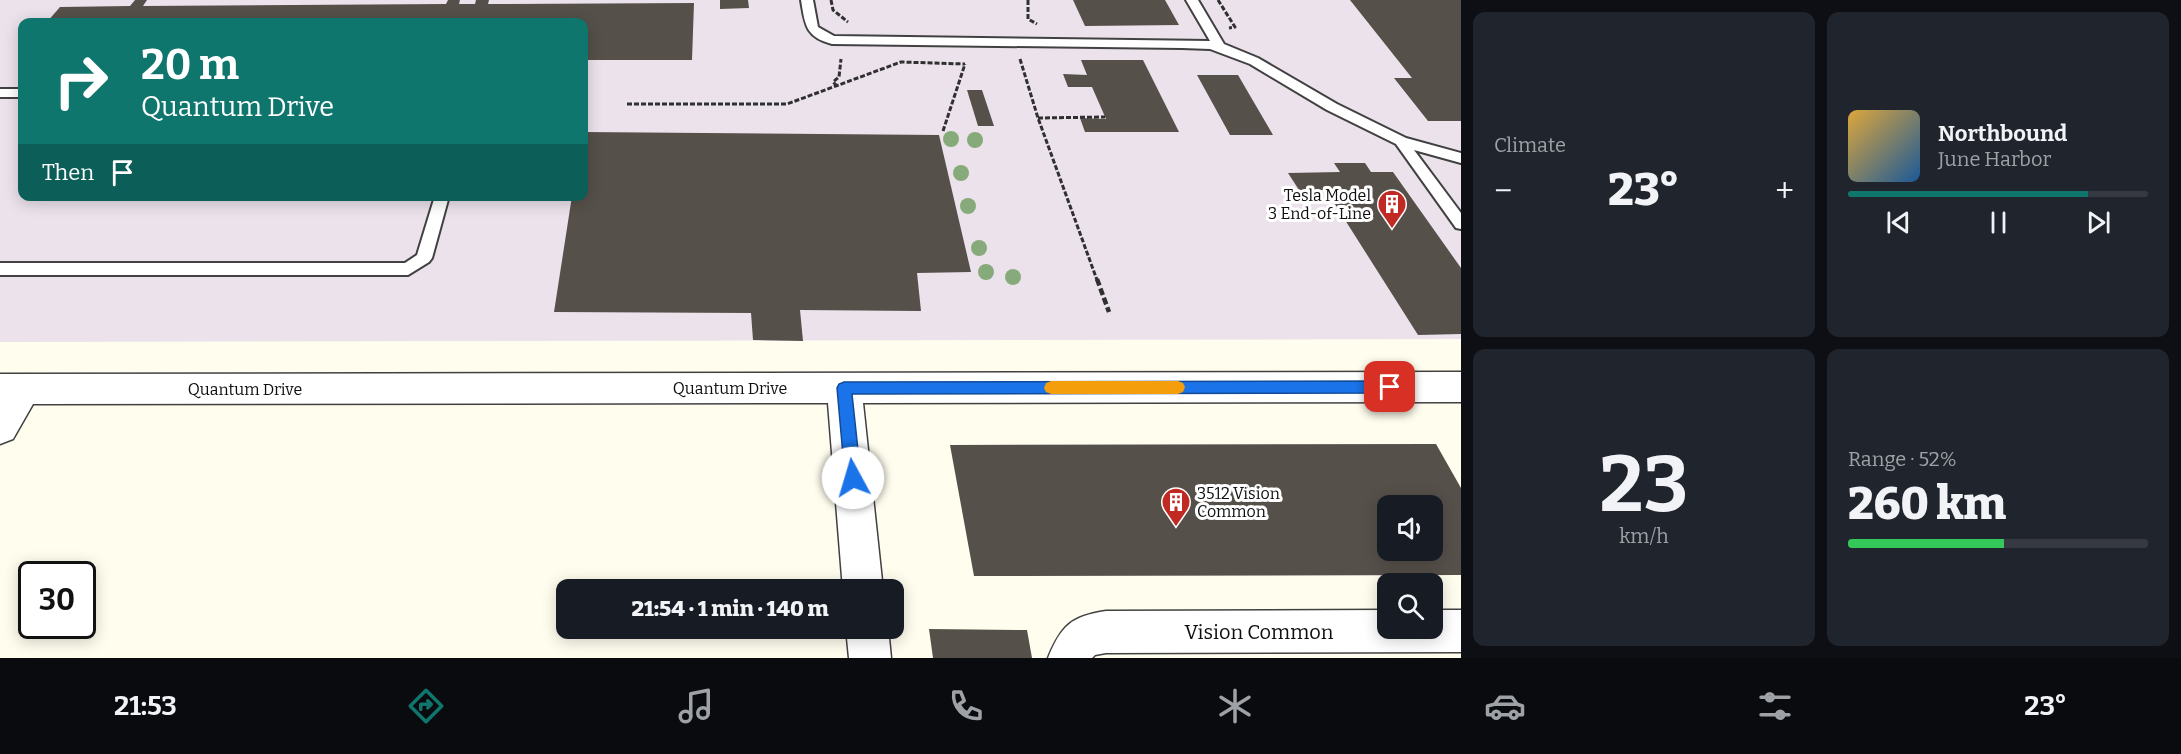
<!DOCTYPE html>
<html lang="en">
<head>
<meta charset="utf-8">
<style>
  :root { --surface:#171b24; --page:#20242c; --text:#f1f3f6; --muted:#9ea1a6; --line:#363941; --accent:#0f766e }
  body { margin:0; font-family:Bitter,serif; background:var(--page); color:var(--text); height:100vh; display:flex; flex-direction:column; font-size:22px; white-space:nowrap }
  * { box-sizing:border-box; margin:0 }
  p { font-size:20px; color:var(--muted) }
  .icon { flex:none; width:33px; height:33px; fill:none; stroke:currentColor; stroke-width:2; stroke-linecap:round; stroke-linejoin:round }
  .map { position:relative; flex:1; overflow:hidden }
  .panel { display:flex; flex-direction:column; gap:12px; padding:12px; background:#0d0f14; width:720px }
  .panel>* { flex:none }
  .guide { position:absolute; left:18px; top:18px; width:570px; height:183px; border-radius:12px; box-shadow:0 3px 15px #0003; background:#0f766e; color:#fff; overflow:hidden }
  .fabs { position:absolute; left:1377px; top:495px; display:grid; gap:12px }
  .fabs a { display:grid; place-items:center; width:66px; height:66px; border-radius:12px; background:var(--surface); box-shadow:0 3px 15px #0003; font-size:30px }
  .speed { position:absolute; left:18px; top:561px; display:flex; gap:12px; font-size:30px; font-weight:700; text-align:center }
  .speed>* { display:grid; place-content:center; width:78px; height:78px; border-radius:50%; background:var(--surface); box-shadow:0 3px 15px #0003; line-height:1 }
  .speed .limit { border:3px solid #111; border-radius:9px; background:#fff; color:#111 }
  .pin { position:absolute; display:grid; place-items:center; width:51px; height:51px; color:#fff; margin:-26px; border-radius:12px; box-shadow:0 3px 9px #0006 }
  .me { position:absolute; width:66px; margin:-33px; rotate:354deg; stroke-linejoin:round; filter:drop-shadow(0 0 4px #0008) }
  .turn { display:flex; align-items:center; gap:21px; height:126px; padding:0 24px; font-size:27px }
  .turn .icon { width:78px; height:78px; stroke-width:2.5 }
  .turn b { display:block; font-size:42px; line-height:51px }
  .then { display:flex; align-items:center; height:57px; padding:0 24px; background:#0003; gap:12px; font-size:22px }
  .big { font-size:45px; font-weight:800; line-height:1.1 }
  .panel .card { flex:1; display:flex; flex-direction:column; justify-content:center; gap:9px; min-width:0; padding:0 21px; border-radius:12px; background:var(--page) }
  .panel .dial { align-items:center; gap:0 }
  .dial b { font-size:78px; line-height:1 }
  .song { display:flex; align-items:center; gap:18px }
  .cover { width:72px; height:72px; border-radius:9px; background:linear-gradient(135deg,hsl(40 70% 55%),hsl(210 70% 35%)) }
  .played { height:6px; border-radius:3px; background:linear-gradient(90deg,var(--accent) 80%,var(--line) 80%) }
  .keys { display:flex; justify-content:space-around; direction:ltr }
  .heat { display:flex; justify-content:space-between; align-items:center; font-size:33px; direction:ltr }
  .charge { height:9px; border-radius:4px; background:linear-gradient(90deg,#34c759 52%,var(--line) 0) }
  .panel .tiles { flex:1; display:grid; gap:12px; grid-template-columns:repeat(2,1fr) }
  .trip { position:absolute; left:556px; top:579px; width:348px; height:60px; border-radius:12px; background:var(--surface); box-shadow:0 3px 15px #0003; font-weight:800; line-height:60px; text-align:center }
  .menu { display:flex; height:96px; justify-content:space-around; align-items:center; background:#090b0e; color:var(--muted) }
  .menu .icon { width:42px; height:42px }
  .menu .on { color:var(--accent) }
  .menu b { font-size:27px; color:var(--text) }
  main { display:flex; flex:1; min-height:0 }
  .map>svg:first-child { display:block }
</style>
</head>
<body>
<main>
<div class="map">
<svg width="1461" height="658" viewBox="0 0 1461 658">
  <rect width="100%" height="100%" fill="#fffdee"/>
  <!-- industrial -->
  <path fill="#ece2ec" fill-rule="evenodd" d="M0 0H1461V339L0 342ZM22 22H584V196H22Z"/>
  <!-- building -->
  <g fill="#56504a" fill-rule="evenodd">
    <path d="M135 0H147L143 6 446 4 448 0H460L459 4H475L476 0H489L488 4 694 3 692 60H584V22H47L60 7 130 6Z"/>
    <path d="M720 0H748L749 8 720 9Z"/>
    <path d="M1073 0H1165L1179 25 1085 26Z"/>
    <path d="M1350 0H1461V121H1428L1394 78H1412Z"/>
    <path d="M1081 60H1143L1179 132H1085L1080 118 1106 119 1092 87H1068L1063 74 1087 75Z"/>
    <path d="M1197 75H1238L1273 135H1230Z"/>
    <path d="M967 90H982L994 126H978Z"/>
    <path d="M584 132 939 135 971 272 917 273 921 311 800 310 803 341 753 340 751 313 554 312 572 196H584Z"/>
    <path d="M1334 163H1365L1371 172H1393L1461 268V334L1418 335 1326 190H1299L1288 173 1340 172Z"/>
    <path d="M1436 444 1461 488V575L974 576 950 445ZM1388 506H1432V550H1388Z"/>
    <path d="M929 629 1027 630 1032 658H933Z"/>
  </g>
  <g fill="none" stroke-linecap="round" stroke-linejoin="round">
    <!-- service casing -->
    <g stroke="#414141" stroke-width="4">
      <g id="service">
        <path d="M801 0H813L818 27 834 36 1210 41 1186 0H1198L1224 44 1258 58 1337 104 1406 138 1461 153V163L1414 150 1461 213V229L1456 228 1396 144 1327 110 1250 64 1210 49 1182 48 832 44C805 37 805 24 801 0Z"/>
        <rect x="0" y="89" width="22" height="8"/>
        <path d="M435 196H449L432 258 429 262 408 275H0V263H405L417 255Z"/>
      </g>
    </g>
    <!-- minor casing -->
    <g stroke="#414141" stroke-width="3">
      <g id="minor">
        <path d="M1461 372V402L863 403 883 590H843L828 403 33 404 13 439 0 444V374Z"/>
        <path d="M1388 610V628H1432V610H1461V652L1106 653 1095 655 1092 658H1048C1061 626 1071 616 1106 611Z"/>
        <path d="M846 628H888L891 658H849Z"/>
      </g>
    </g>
    <!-- path-far1 -->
    <g stroke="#303030" stroke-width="3" stroke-dasharray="5 2" stroke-linecap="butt">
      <path d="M831 0 833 10 848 22"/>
      <path d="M1028 0V19L1037 24"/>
      <path d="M1218 0 1235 27 1229 28"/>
      <path d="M1020 59 1038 118 1097 280"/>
      <path d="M837 86 833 82 839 77 841 59"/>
      <path d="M627 104H787L901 62 965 64"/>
      <path d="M1038 118 1105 117"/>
      <path d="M943 131 965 64"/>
    </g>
    <!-- path -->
    <path stroke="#303030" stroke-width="4.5" stroke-dasharray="7 3" stroke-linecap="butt" d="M1097 279 1109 312"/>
    <!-- service -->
    <use href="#service" fill="#fff" fill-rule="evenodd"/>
    <!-- minor -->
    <use href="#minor" fill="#fff" fill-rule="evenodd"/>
  </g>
  <!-- trees -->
  <g fill="#87aa7a">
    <circle cx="951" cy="139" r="8"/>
    <circle cx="975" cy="140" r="8"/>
    <circle cx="961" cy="173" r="8"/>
    <circle cx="968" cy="206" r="8"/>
    <circle cx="979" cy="248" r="8"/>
    <circle cx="986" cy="272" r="8"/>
    <circle cx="1013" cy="277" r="8"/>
  </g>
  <!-- route -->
  <path fill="#1a73e8" stroke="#114b97" stroke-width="1.5" d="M1390 381 1395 383 1397 387 1395 391 1390 393 852 394 861 478 858 483 853 485 847 483 845 478 837 388 839 384 844 382Z"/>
  <!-- slow -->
  <path fill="#f59e0b" d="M1051 381H1178L1183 383 1185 387 1183 392 1178 394H1051L1046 392 1044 388 1046 383Z"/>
  <!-- icons -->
  <defs>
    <g id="building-pin" transform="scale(1.5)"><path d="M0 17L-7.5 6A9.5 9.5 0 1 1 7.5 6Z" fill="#c12a22" stroke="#fff"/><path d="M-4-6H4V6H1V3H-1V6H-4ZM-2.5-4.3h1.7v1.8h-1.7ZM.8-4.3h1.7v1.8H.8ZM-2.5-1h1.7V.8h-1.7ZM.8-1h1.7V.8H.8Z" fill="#fff"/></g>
  </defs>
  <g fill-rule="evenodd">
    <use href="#building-pin" x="1392" y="204"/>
    <use href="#building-pin" x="1176" y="502"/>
  </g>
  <g text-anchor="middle" stroke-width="6" stroke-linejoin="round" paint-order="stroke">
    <!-- poi labels -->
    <g font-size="16" fill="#0e0e0e" stroke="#fff" text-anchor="end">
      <text x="1371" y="201">Tesla Model<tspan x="1371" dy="18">3 End-of-Line</tspan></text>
      <text x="1197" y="499" text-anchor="start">3512 Vision<tspan x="1197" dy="18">Common</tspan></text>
    </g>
    <!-- street labels -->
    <g font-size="16" fill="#0e0e0e" stroke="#fff">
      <text x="730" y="394">Quantum Drive</text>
      <text x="245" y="395">Quantum Drive</text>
    </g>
    <!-- near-street labels -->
    <g font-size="20" fill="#0e0e0e" stroke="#fff">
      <text x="1259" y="639">Vision Common</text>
    </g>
  </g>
</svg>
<div class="fabs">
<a><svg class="icon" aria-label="sound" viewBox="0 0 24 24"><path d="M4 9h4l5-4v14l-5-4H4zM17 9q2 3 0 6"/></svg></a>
<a><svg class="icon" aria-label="search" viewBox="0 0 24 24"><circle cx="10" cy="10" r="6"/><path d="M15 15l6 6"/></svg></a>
</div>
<div class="speed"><div class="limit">30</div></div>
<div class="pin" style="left:1390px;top:387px;background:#d93025"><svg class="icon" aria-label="arrive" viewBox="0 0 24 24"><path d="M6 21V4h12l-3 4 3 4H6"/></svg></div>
<svg class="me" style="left:853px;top:478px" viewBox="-20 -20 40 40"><circle r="19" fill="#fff"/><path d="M0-13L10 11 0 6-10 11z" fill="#1a73e8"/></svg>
<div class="trip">21:54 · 1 min · 140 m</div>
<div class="guide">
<div class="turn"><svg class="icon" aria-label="right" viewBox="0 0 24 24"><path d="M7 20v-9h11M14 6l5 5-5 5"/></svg><div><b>20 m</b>Quantum Drive</div></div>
<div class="then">Then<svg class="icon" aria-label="arrive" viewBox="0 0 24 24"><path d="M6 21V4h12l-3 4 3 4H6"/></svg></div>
</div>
</div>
<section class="panel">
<div class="tiles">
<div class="card"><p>Climate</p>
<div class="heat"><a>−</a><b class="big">23°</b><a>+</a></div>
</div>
<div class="card">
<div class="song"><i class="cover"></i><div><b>Northbound</b><p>June Harbor</p></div></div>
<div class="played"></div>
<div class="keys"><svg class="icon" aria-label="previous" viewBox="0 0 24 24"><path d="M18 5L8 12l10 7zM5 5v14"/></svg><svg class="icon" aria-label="pause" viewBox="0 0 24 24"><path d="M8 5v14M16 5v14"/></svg><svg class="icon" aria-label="next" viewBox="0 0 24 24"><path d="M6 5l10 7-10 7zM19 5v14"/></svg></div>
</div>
<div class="card dial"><b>23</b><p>km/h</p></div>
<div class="card"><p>Range · 52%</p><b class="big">260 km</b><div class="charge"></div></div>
</div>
</section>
</main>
<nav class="menu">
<b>21:53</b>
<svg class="icon on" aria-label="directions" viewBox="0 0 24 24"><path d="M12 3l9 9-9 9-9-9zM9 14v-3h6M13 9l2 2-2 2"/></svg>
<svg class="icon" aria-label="music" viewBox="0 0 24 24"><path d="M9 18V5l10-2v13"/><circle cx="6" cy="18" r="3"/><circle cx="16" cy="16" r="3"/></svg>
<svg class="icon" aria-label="phone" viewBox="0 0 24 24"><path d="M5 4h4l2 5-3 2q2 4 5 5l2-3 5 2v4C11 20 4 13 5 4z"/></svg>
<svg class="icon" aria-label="climate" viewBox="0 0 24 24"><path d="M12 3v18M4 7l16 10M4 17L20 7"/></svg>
<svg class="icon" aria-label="car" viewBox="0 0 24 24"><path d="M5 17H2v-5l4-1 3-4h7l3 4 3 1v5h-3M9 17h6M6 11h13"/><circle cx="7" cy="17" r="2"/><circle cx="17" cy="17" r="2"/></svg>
<svg class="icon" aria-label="filters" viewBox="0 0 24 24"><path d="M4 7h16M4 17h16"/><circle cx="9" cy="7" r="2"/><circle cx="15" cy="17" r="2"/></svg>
<b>23°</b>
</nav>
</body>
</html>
